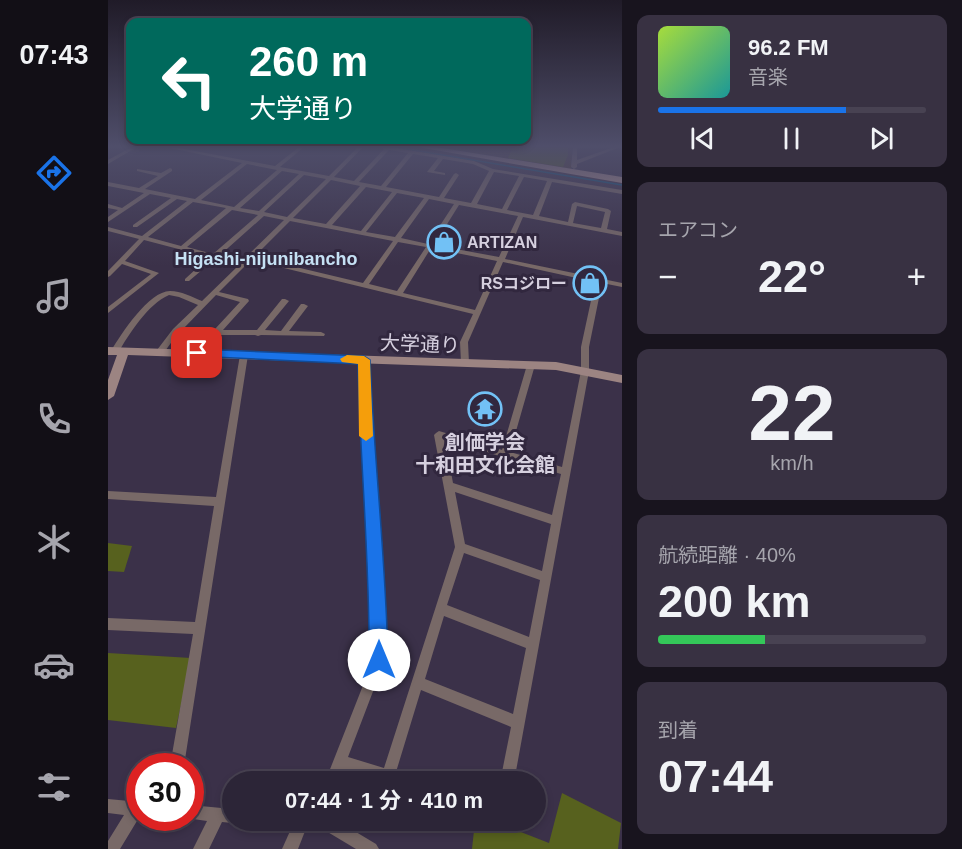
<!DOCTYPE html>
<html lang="ja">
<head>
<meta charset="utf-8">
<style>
  :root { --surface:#2c2537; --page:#383142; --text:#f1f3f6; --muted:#a6a5ad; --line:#484252; --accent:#1a73e8 }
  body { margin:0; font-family:Helvetica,"Noto Sans JP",sans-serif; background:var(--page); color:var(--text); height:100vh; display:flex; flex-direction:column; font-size:22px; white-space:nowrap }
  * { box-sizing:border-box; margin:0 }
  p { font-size:20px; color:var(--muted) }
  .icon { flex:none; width:33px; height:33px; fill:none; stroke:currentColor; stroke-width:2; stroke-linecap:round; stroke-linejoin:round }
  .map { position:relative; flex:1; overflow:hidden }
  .sheet { display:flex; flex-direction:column; gap:15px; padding:15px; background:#18141e; width:340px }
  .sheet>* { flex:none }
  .guide { position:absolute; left:18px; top:18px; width:405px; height:126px; border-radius:12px; box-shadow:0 3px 9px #0003,0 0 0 2px var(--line); background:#00695c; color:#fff; overflow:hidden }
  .speed { position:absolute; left:18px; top:753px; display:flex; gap:12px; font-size:30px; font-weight:700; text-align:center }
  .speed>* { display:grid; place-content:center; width:78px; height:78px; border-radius:50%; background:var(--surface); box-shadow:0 3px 9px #0003,0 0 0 2px var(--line); line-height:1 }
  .speed .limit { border:9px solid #d22; background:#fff; color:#111 }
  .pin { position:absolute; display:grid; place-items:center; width:51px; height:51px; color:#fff; margin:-26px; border-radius:12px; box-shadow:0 3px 9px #0006 }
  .me { position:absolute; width:66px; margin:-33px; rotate:0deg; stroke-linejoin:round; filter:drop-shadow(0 0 4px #0008) }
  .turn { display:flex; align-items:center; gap:21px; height:126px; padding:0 24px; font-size:27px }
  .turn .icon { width:78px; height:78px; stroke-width:2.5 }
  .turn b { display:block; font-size:42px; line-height:51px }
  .big { font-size:45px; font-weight:700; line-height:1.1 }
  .sheet .widget { flex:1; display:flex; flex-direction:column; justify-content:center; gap:9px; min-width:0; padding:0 21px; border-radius:12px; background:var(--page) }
  .sheet .dial { align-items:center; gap:0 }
  .dial b { font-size:78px; line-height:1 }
  .song { display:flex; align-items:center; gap:18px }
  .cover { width:72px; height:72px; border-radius:9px; background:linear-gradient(135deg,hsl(80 70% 55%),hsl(180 70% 35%)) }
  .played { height:6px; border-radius:3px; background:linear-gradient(90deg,var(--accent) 70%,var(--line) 70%) }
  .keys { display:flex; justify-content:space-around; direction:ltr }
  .heat { display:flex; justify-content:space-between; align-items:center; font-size:33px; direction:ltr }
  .charge { height:9px; border-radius:4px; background:linear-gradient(90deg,#34c759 40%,var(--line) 0) }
  .trip { position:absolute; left:114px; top:771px; width:324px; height:60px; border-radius:30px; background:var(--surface); box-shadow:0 3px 9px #0003,0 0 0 2px var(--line); font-weight:700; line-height:60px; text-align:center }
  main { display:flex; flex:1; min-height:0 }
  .tabs { display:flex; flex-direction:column; width:108px; justify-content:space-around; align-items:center; background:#120f16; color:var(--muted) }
  .tabs .icon { width:42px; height:42px }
  .tabs .on { color:var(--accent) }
  .tabs b { font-size:27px; color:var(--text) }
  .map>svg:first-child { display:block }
</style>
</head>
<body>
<main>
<nav class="tabs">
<b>07:43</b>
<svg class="icon on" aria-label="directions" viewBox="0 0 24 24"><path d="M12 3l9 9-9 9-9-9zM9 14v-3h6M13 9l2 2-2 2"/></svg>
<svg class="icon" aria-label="music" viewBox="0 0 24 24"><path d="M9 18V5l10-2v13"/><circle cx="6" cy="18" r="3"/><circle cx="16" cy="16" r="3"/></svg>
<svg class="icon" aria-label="phone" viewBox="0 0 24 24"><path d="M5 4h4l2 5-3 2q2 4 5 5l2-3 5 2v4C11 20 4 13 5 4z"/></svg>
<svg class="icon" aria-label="climate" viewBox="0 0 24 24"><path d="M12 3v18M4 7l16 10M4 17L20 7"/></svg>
<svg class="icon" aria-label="car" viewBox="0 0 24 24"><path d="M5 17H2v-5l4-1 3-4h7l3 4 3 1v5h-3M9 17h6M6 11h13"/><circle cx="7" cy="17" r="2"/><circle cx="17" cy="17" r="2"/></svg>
<svg class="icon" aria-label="filters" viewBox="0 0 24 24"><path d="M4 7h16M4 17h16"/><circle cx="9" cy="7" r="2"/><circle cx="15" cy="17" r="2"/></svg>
</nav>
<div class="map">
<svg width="514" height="849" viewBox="0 0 514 849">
  <rect width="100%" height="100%" fill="#3b3149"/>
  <!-- education -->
  <path fill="#4c3932" d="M329 147H464L463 169 391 157Z"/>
  <!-- green -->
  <g fill="#57611e">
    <path d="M405 147H460V155L455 167 400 158Z"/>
    <path d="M0 543 24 546 16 572 0 571Z"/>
    <path d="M0 653 83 658 68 728 0 720Z"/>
    <path d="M454 793 513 823 510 849H364L367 821H385L441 843Z"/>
  </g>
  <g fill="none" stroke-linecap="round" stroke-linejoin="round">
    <!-- stream -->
    <path stroke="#0c567f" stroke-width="1.5" d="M287 147 514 185"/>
    <!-- street -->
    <g fill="#786967" fill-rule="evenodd">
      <path d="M24 147H29L0 164V160Z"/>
      <path d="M57 147H66L167 166 191 147H196L172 167 221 176 250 147H255L226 177 246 181 276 149 272 147H282L366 161 385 169 514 190V194L444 182 431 216 460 222 464 204 467 202 500 209 503 211 499 229 514 232V236L415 217 397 259 514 283V287L494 283 481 347V371L406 782H392L403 727 313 690 288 772 302 777 304 782H275L236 770 231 782H217L265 660 264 598 253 434 252 360 256 357 260 360 263 434 276 598 277 660 240 757 276 768 347 547 326 435 328 433 331 431 394 450 419 365 423 362 427 365 402 452 454 467 473 371V347L487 282 395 262 360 342 361 363 357 366 353 363 352 342 365 314 143 260 111 292 140 299 141 301 115 330H149L174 299H177L181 301 157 330 173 331 193 304H196L200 306 181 331 213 332 217 334 216 336 153 335 150 336 147 335H108L70 333 55 354H49L48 352 49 350 65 329 90 305 71 297 61 295C40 304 21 334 10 353H4L3 351C13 334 41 291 62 291 73 291 84 297 94 301L131 265 107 259 81 281H77V279L101 257 36 240 17 261 51 273 0 313V307L43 274 14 264 2 276 0 277V271L31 239 0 231V227L34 236 79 201 69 199 29 227H25V225L63 198 42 194 0 222V217L10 210 0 208V204L14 208 36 193 0 186V182L31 188 50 176 29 171V169L53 173 62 168 64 169V171L37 189 87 199 134 163ZM281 150 300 153 273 186 251 182ZM305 154 330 158 319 172 337 175V173L326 171 335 159 365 164 381 171 363 203 336 198 351 175 348 173 346 174 331 197 278 187ZM139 164 169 170 126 207 93 200ZM174 171 191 174 151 211 132 208ZM386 172 411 176 394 209 369 204ZM196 175 218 179 179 217 156 212ZM416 177 439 181 425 215 399 210ZM223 180 252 186 218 224 185 218ZM258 187 284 192 253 231 224 225ZM289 193 316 198 287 237 258 232ZM321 199 346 204 320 244 293 238ZM85 202 118 208 73 246 40 237ZM351 205 410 216 391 257 326 245ZM469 206 497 212 493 228 465 223ZM124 210 150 215 105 254 79 247ZM156 216 176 220 134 261 111 256ZM182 221 285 241 255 283 146 257ZM290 242 318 247 289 291 261 284ZM323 248 389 261 367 310 295 293ZM108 295 132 302 107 329H75ZM337 440 453 474 444 515 345 483ZM347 492 443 524 434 571 357 544ZM356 553 432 580 421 637 339 605ZM336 616 418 648 405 714 317 679Z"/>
      <path d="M465 147H469V160L506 147H512L469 164V167L466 169 463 167Z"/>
      <path d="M136 352 140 355 76 766H62L85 634 0 630V618L87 622 106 506 0 499V491L108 497 132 355Z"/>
      <path d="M0 799 32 802V816L12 849H0V841L16 815 0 813Z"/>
      <path d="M82 805 124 809V820H129L124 823 114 822 101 849H85L99 821 78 818H82Z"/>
      <path d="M187 820 201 821 190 849H174Z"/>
      <path d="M206 820H228L268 844 271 849H248L208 825Z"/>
    </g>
    <!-- secondary -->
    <path fill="#9c8482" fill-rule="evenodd" d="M0 347 448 362 514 375V383L448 370 20 355 6 396 0 400V380L9 355H0Z"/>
    <!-- primary -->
    <path fill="#b89996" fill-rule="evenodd" d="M310 147H328L514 177V183Z"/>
  </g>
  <!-- sky -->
  <linearGradient id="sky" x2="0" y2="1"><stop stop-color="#201b28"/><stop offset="0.55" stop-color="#4f4e6a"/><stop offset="1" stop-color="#4f4e6a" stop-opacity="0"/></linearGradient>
  <rect width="514" height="266" fill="url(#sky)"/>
  <!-- route -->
  <path fill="#1a73e8" stroke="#114b97" stroke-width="1.5" d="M89 349 256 356 262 360C266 460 278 559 280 660L277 666 271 669 264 666 261 660C262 561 252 463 250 364L85 356 83 353Z"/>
  <!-- slow -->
  <path fill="#f59e0b" d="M239 355 256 356 262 360 265 436 258 441 251 436 250 364 234 362 232 359Z"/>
  <!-- icons -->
  <defs>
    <g id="shop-ring" transform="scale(1.725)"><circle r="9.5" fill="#31273e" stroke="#72c1f5" stroke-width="1.5"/><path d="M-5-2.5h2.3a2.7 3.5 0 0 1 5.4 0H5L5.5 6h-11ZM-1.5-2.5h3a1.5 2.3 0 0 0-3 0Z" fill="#72c1f5"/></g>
    <g id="temple-ring" transform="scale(1.725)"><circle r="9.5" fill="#31273e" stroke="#72c1f5" stroke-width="1.5"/><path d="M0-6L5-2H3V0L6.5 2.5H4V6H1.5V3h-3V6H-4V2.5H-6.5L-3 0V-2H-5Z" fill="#72c1f5"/></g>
  </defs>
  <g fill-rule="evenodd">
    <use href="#shop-ring" x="336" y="242"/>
    <use href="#shop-ring" x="482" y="283"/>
    <use href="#temple-ring" x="377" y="409"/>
  </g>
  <g text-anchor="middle" stroke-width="6" stroke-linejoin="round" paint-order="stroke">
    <!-- far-poi labels -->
    <g font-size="16" font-weight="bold" fill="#d6d0df" stroke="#31273e" text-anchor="start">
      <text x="359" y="248">ARTIZAN</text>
      <text x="459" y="289" text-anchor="end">RSコジロー</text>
    </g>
    <!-- far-quarter labels -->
    <g font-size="18" font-weight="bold" fill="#c5e1f4" stroke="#31273e">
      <text x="158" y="265">Higashi-nijunibancho</text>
    </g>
    <!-- street labels -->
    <g font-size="20" fill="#d6d0df" stroke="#31273e">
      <text transform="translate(312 344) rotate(2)" y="7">大学通り</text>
    </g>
    <!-- poi labels -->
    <g font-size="20" font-weight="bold" fill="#d6d0df" stroke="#31273e">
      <text x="377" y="449">創価学会<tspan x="377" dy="23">十和田文化会館</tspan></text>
    </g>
  </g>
</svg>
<div class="speed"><div class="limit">30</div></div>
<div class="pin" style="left:89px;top:353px;background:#d93025"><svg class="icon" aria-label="arrive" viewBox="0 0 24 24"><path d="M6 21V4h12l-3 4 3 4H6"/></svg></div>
<svg class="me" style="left:271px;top:660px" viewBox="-20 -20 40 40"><circle r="19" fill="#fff"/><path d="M0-13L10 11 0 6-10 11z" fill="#1a73e8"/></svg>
<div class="trip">07:44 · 1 分 · 410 m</div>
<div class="guide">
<div class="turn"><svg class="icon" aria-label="left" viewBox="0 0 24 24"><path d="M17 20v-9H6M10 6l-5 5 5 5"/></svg><div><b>260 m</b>大学通り</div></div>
</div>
</div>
<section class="sheet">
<div class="widget">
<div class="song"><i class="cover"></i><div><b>96.2 FM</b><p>音楽</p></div></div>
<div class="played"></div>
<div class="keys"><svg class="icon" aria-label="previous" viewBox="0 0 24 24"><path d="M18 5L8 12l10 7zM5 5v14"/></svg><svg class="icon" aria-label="pause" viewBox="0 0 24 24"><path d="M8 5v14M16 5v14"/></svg><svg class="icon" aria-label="next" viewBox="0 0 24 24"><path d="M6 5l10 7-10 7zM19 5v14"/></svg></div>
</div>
<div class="widget"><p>エアコン</p>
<div class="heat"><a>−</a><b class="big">22°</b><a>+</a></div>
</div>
<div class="widget dial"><b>22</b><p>km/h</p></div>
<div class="widget"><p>航続距離 · 40%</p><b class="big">200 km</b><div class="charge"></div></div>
<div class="widget"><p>到着</p><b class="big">07:44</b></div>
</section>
</main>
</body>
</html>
